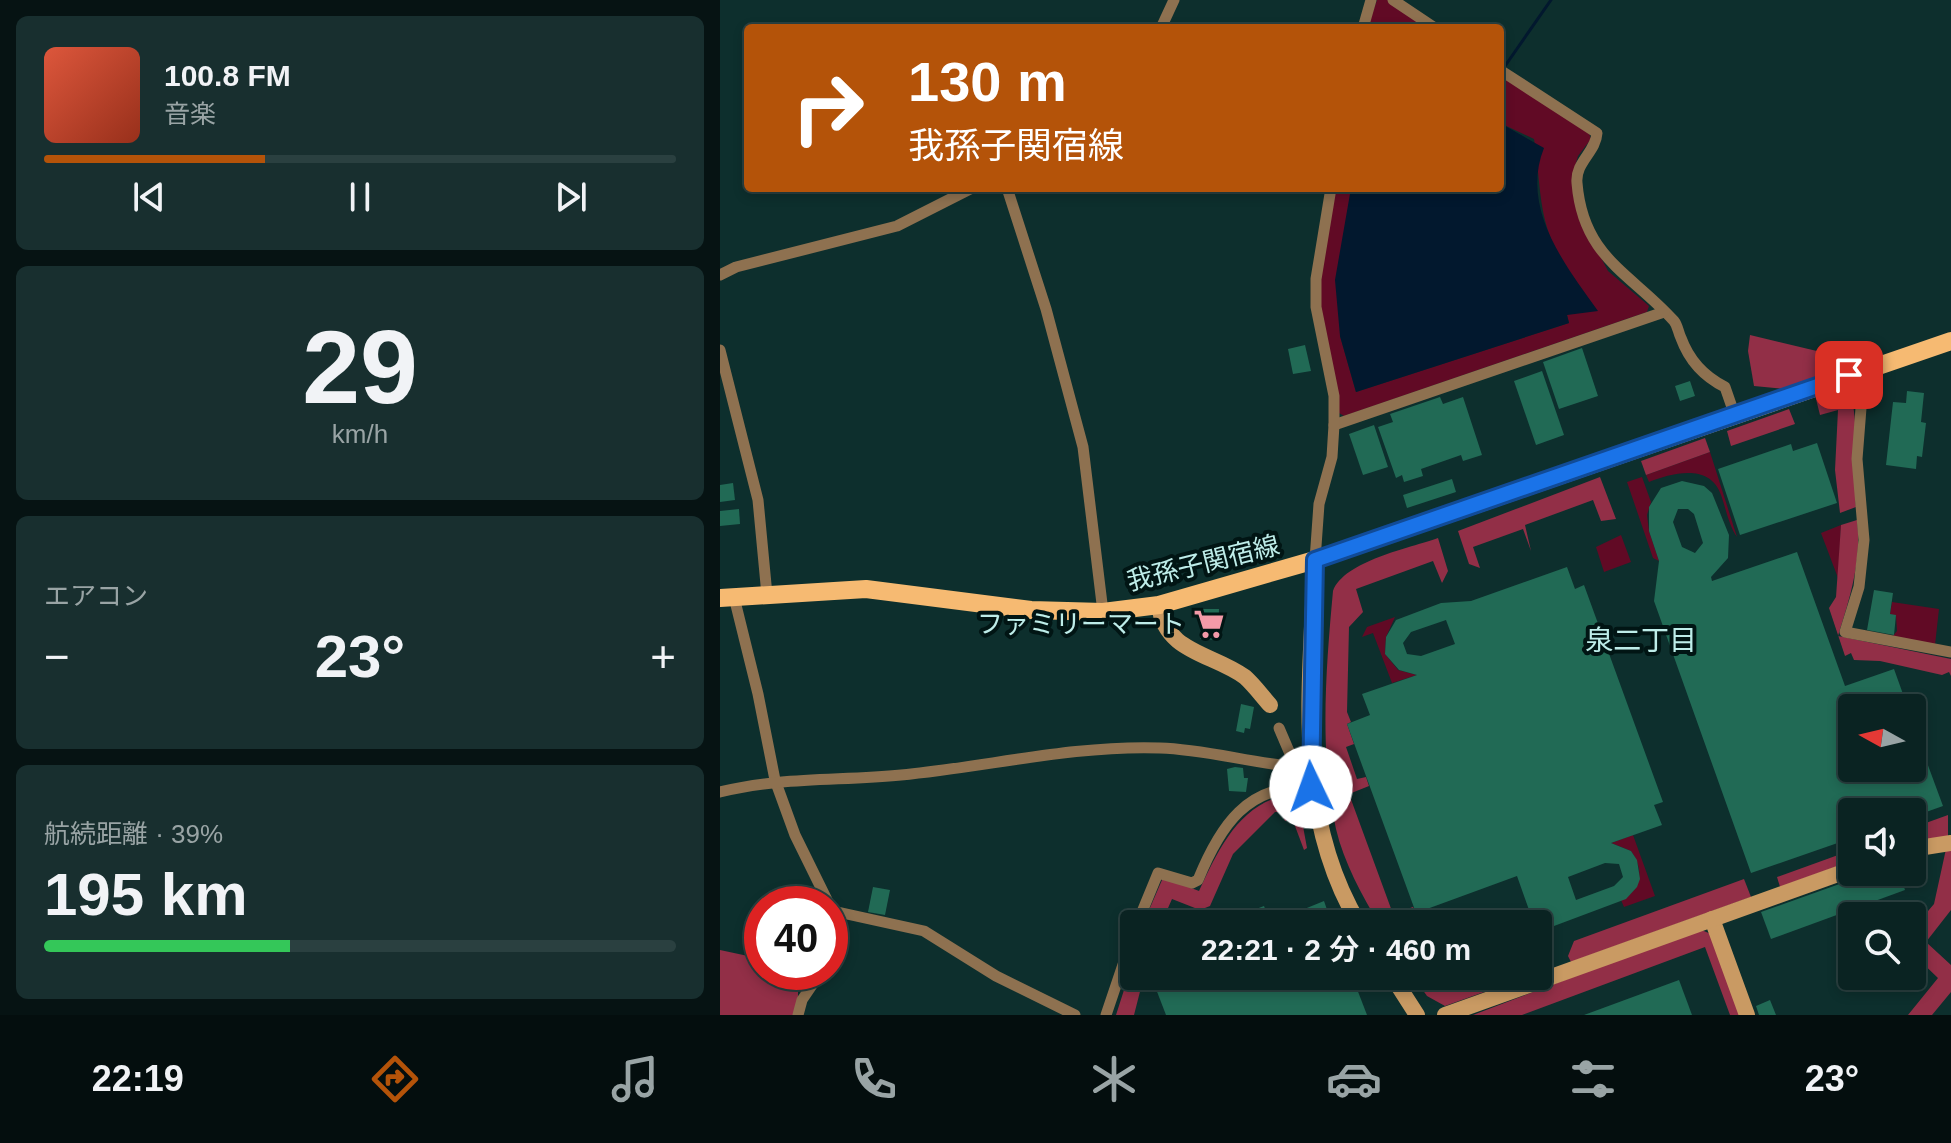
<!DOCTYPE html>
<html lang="ja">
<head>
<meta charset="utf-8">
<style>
  :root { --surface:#0a2322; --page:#182f2f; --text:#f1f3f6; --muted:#99a4a5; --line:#2a4040; --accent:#b45309 }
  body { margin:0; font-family:Arial,"Noto Sans JP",sans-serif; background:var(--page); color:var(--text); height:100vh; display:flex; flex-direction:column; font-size:30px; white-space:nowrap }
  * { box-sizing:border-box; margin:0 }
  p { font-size:26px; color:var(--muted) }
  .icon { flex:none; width:44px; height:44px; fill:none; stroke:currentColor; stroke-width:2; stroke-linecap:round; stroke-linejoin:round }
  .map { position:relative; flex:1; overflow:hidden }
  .side { display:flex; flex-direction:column; gap:16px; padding:16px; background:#061313; width:720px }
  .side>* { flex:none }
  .hud { position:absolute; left:24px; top:24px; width:760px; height:168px; border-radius:8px; box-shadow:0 4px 12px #0003,0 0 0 2px var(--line); background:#b45309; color:#fff; overflow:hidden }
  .needle { width:52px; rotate:278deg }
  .tools { position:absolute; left:1118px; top:694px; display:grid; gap:16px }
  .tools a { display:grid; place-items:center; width:88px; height:88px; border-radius:8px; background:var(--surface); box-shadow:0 4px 12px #0003,0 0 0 2px var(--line); font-size:40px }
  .speed { position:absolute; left:24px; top:886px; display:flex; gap:16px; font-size:40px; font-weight:700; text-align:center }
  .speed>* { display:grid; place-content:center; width:104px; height:104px; border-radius:50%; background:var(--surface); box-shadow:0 4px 12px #0003,0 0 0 2px var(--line); line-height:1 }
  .speed .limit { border:12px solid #d22; background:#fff; color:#111 }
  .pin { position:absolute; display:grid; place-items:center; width:68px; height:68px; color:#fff; margin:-34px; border-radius:16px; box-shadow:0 4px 12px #0006 }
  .me { position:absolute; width:88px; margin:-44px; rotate:357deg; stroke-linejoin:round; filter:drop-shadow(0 0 6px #0008) }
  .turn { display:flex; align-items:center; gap:28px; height:168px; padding:0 32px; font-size:36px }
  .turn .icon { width:104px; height:104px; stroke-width:2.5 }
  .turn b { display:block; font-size:56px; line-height:68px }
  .big { font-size:60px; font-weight:600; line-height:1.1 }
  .side .widget { flex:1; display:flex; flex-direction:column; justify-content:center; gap:12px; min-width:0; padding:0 28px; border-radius:12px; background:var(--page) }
  .side .dial { align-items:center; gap:0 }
  .dial b { font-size:104px; line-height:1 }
  .song { display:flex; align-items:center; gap:24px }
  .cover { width:96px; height:96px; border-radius:12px; background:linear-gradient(135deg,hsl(10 70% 55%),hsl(10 70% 35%)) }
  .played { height:8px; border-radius:4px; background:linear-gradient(90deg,var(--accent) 35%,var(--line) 35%) }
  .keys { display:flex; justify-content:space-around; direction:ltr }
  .heat { display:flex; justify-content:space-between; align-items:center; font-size:44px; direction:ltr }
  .charge { height:12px; border-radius:6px; background:linear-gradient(90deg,#34c759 39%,var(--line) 0) }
  .trip { position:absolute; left:400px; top:910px; width:432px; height:80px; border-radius:8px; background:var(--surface); box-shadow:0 4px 12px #0003,0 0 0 2px var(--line); font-weight:600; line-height:80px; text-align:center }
  .tab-bar { display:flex; height:128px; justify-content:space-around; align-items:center; background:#040e0e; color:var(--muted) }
  .tab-bar .icon { width:56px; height:56px }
  .tab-bar .current { color:var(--accent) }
  .tab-bar b { font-size:36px; color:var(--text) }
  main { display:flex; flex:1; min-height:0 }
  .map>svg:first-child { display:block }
</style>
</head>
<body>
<main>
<section class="side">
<div class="widget">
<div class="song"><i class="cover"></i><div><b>100.8 FM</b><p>音楽</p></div></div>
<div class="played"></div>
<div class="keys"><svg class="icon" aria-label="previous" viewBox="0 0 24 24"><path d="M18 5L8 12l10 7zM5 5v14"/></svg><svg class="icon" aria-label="pause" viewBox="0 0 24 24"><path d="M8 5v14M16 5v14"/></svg><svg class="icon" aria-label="next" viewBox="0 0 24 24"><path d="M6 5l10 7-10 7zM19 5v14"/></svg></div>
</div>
<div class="widget dial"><b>29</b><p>km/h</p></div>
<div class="widget"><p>エアコン</p>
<div class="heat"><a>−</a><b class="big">23°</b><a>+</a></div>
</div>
<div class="widget"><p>航続距離 · 39%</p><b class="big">195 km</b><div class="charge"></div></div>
</section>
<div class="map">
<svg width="1231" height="1015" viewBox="0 0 1231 1015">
  <rect width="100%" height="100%" fill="#0d2f2d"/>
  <!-- green -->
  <g fill="#610a25">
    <path d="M657 0H668L707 28H647Z"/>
    <path d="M780 75 869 133 871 139 858 156 852 177 858 214 888 271 929 306 927 312 624 416 619 413C617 373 602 340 599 304 596 266 609 225 616 188H631L620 336 636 392 849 323 847 315 856 281C816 229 823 198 814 139L780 123Z"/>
    <path d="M990 452 1017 537C1009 526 1006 509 1001 495 990 463 952 473 929 482L926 475Z"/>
    <path d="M922 477 931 502 927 515 929 531 939 561 933 558 907 482Z"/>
    <path d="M1121 525 1118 578 1101 533Z"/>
    <path d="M901 535 911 562 884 572 876 547Z"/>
    <path d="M1172 602 1219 609 1215 645 1172 637 1177 631 1176 616 1170 614Z"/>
    <path d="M675 617 666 637 665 654 678 670 697 675 672 683 653 633 642 637 647 627Z"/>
    <path d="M913 835 935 896 904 907 901 900C923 889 924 869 911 851L891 843Z"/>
  </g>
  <!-- forest -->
  <g fill="#922f47">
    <path d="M1030 335 1101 352 1122 370 1064 389 1034 386 1028 351Z"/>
    <path d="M1122 390 1130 395C1140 419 1133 476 1136 507L1120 513 1115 470 1118 410 1100 415 1096 399Z"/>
    <path d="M1069 409 1075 424 1011 446 1007 431Z"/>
    <path d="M985 438 990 452 926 475 921 461Z"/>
    <path d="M880 477 896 519 881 521 873 500 805 525 811 551 803 529 753 547 760 568 749 564 738 531Z"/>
    <path d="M1137 520C1142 560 1130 598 1118 636L1231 659V676L1229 672 1222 675 1160 661 1134 660 1131 653 1125 656 1109 608 1116 597 1121 525Z"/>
    <path d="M718 538 728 571 722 583 713 561 636 589 643 612 629 627 627 712 631 722 627 724 634 744 626 747 637 779 646 777 649 786 629 794 673 914 693 907 698 916 686 921 687 924H659C642 895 624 863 616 829 599 754 606 667 613 591 624 561 690 548 718 538Z"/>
    <path d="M573 794 578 799 587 848 584 850 572 818 565 821 561 812H555L513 854 490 906 480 910 452 899 441 924H423L442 880 448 879 479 891C499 848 521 800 573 794Z"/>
    <path d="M1228 815V836L1192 843V828Z"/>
    <path d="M1226 849H1231V910L1206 942 1231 965V992L1212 1015H1188L1218 978 1192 953V930L1214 904Z"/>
    <path d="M1132 850V861L1060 887 1057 877Z"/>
    <path d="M1024 879 1031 897 851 962 848 956 854 941Z"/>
    <path d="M979 929 991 934 1020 1015H1010L985 947 802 1015H753Z"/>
    <path d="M0 950 42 959V972H78V1015H0Z"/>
    <path d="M412 965 414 976H424L414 1015H396Z"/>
    <path d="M693 976H721L725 986 754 976H809L725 1006 707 996Z"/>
  </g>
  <!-- water -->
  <path fill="#02182e" d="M780 123 824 148C800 208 845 265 878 311L847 315 849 323 636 392 620 336 615 280 631 188H780Z"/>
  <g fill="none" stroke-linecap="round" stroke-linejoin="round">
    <!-- stream -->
    <path stroke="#02182e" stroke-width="3" d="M785 66 831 0"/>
  </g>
  <!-- building -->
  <g fill="#216a55" fill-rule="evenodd">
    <path d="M585 345 591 371 573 374 568 349Z"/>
    <path d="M862 348 878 396 839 409 823 362Z"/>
    <path d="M822 371 844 435 816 445 794 381Z"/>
    <path d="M970 381 975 396 960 401 955 386Z"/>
    <path d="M1187 391 1204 393 1201 422 1206 423 1202 457 1197 456 1196 469 1166 465 1173 402 1186 403Z"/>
    <path d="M720 397 723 404 743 397 762 455 743 461 741 455 701 469 703 476 684 482 682 475 676 478 658 427 673 422 670 414Z"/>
    <path d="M654 425 668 467 643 475 629 434Z"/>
    <path d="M1097 443 1117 503 1020 535 998 469 1071 444 1073 451Z"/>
    <path d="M732 479 736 492 687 508 683 495Z"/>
    <path d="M962 481 984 486 992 493 1009 535 1008 558 991 577 992 581 1077 552 1125 686 1174 669 1188 708H1132V768H1192V722L1223 806 1192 817V812H1132V838L1031 873 934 601 939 561 929 531V507L941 488ZM958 509H968L974 514 983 543 975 553 962 547 953 522Z"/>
    <path d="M13 483 15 500 0 502V485Z"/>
    <path d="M19 509 20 524 0 526V511Z"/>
    <path d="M847 567 855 589 864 585 943 802 934 805 942 825 891 843 911 851 917 860 920 879 917 887 906 899 818 932V924H814L797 876 696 913 627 724 650 715 642 694 697 675 679 670 665 654 666 637 676 620 721 603 751 601ZM726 620 735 644 701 656 687 654 683 643 691 632ZM885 863 899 864 903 877 894 886 856 900 848 877Z"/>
    <path d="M1154 590 1173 593 1170 614 1176 615 1174 635 1147 630Z"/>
    <path d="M482 609H499L498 640 480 639Z"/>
    <path d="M521 704 534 707 530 729 525 728 524 733 516 731Z"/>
    <path d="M515 767 523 768 524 778H528L526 792 509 791 507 769Z"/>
    <path d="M1153 872H1179L1185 890 1051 939 1041 912Z"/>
    <path d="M153 887 170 890 165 915 148 912Z"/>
    <path d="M604 901 612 924H497L544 906 550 923Z"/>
    <path d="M431 976H632L647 1015H446Z"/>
    <path d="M959 980 972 1015H864Z"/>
    <path d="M1050 1000 1056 1015H1039L1036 1006Z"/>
  </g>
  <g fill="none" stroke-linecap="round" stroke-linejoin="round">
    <!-- street -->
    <g stroke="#8e7150" stroke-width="11">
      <path d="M673 0 715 28"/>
      <path d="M441 28 454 0"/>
      <path d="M643 28 651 0"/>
      <path d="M780 70 877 133C876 152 855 162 857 183 863 258 911 273 954 321 958 326 958 332 961 338 969 360 983 376 1005 387L1014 413"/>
      <path d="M287 188 326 309 363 447 383 612"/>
      <path d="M0 275 16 267 177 226 252 188"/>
      <path d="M0 350 38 500 47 595"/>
      <path d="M1129 375 1141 408 1137 459 1144 540 1139 587 1125 632 1231 652"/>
      <path d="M614 425 944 312"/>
      <path d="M595 560 599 504 612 457 614 425V396L596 307V279L611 188"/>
      <path d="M14 597 38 694 55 780 75 835 109 904"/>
      <path d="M559 728 571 756 589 755"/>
      <path d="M0 792C61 777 118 781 181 775 267 767 352 745 440 748 479 749 520 760 560 765L567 770 570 786"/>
      <path d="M113 911 204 931 276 976 355 1015"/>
      <path d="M417 924 438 873 472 883 478 880C500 826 527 784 591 787"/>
      <path d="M110 954 111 907"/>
      <path d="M78 1015 82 1000 101 972"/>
      <path d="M386 1015 414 932"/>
    </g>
    <!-- secondary -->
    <g stroke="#c99a63" stroke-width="16">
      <path d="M595 560C591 685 572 812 639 924"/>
      <path d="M439 605C445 653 492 653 525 677 534 685 542 696 550 705"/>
      <path d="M1192 849 1231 843"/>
      <path d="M992 919 1027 1015"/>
      <path d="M672 976 697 1015"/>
      <path d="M725 1015 1132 869"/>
    </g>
    <!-- primary -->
    <path stroke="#f6ba72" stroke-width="18" d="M0 598 146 589 311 610 383 612 439 605 595 560 1231 341"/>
  </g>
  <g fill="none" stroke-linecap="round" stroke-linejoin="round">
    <!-- route casing -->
    <g stroke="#114b97" stroke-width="20">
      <path id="route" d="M591 787 595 560 1129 375"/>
    </g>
    <!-- route -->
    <use href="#route" stroke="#1a73e8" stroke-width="14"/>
  </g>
  <!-- icons -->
  <defs>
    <g id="supermarket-bare" transform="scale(2.4)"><path d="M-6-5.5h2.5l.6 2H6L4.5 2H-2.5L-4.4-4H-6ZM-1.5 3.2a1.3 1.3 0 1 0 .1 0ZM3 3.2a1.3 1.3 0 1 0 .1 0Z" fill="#f39aa8" stroke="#011514" stroke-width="2.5" paint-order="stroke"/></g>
  </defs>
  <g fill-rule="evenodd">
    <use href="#supermarket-bare" x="489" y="624"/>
  </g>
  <g text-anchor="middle" stroke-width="8" stroke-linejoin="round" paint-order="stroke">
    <!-- street labels -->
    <g font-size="26" fill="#beede9" stroke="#011514">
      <text transform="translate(483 563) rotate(-14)" y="9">我孫子関宿線</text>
    </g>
    <!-- poi labels -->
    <g font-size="26" fill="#beede9" stroke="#011514" text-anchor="end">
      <text x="465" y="633">ファミリーマート</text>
    </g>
    <!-- neighbourhood labels -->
    <g font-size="28" fill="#beede9" stroke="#011514">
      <text x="921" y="650">泉二丁目</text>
    </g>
  </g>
</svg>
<div class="tools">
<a><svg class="needle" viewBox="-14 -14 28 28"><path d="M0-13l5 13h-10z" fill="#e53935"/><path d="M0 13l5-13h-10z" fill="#99a4a5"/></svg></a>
<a><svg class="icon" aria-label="sound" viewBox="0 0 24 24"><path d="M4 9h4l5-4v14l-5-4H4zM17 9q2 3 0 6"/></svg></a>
<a><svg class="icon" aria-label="search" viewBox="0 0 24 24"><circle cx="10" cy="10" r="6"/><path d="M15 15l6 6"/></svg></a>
</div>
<div class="speed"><div class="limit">40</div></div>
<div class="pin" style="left:1129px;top:375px;background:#d93025"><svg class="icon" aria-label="arrive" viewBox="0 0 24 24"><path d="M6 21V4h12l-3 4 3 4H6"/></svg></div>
<svg class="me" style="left:591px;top:787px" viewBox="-20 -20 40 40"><circle r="19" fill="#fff"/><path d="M0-13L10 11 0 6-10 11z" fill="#1a73e8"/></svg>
<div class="trip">22:21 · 2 分 · 460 m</div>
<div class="hud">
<div class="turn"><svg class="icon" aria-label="right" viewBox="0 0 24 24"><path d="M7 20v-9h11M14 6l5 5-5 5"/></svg><div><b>130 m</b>我孫子関宿線</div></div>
</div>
</div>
</main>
<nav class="tab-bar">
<b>22:19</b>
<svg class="icon current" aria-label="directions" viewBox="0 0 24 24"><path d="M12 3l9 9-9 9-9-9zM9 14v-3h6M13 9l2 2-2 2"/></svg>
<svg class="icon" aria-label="music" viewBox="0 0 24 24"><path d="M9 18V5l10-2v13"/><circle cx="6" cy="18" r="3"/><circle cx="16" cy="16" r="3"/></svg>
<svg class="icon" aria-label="phone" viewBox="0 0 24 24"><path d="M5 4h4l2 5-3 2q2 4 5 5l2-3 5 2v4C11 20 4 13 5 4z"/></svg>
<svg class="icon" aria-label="climate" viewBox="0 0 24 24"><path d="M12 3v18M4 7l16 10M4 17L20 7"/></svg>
<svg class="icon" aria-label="car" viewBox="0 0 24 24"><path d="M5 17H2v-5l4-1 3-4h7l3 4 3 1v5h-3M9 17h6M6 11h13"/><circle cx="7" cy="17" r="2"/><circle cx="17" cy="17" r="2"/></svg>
<svg class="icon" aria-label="filters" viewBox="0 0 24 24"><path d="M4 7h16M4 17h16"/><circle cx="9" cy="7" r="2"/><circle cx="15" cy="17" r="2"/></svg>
<b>23°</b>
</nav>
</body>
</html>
